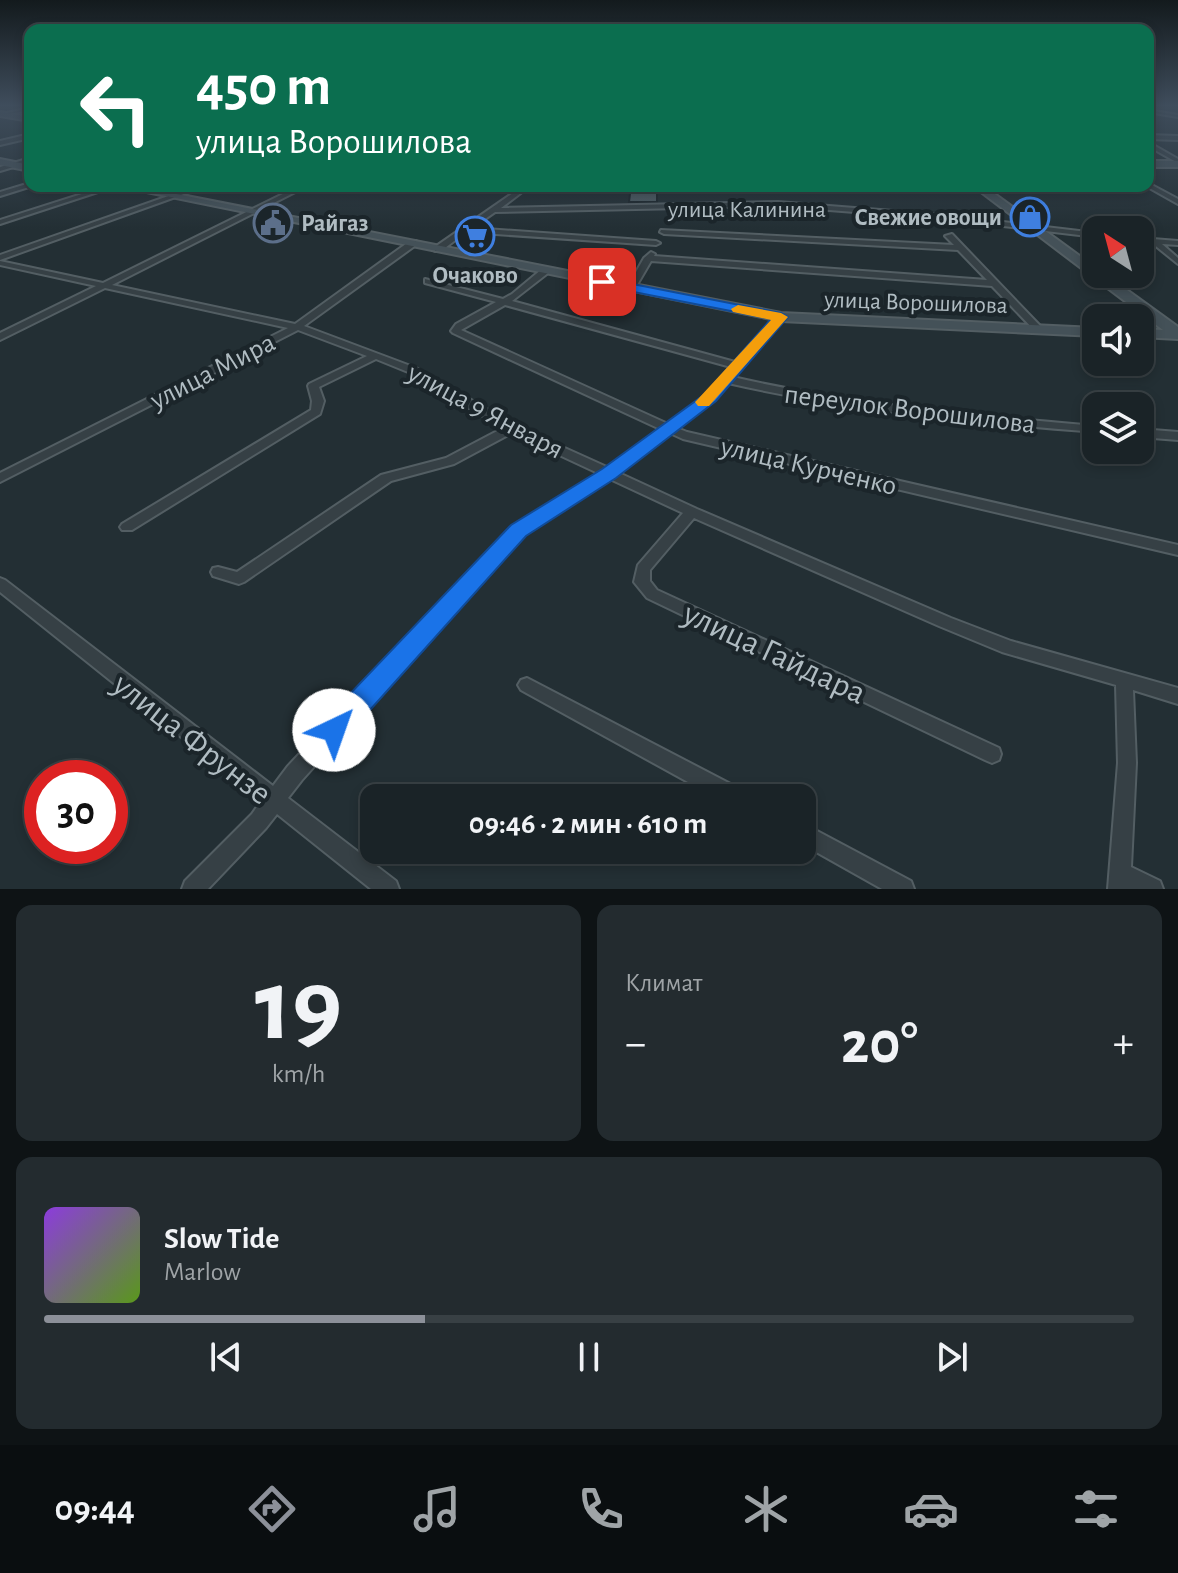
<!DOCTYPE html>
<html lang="ru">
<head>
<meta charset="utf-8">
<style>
  :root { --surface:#1a2327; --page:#232b2f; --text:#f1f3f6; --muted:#9fa4a7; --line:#384044; --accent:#8c9099 }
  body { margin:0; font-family:"Alegreya Sans",sans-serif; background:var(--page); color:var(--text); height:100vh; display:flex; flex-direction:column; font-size:30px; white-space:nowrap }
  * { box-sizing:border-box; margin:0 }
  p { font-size:26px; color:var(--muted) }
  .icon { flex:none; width:44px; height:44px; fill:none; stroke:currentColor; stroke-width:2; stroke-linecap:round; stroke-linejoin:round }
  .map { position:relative; height:889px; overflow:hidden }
  .sheet { display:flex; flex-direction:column; gap:16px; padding:16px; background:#0e1315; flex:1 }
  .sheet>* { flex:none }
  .guide { position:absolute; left:24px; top:24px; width:1130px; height:168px; border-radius:16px; box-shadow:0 4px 12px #0003,0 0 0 2px var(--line); background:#0b6e4f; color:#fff; overflow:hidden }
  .needle { width:52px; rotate:324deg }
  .buttons { position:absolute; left:1082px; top:216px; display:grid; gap:16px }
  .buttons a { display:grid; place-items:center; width:72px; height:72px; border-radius:16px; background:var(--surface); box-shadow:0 4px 12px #0003,0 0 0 2px var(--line); font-size:40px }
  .speed { position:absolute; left:24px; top:760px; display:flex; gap:16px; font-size:40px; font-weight:700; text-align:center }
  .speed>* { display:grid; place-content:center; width:104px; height:104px; border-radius:50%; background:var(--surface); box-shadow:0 4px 12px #0003,0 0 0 2px var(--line); line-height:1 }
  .speed .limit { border:12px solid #d22; background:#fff; color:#111 }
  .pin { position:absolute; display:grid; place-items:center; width:68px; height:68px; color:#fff; margin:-34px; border-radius:16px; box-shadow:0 4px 12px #0006 }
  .me { position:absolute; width:88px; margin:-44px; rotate:42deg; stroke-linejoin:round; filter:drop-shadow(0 0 6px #0008) }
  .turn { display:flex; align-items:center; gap:28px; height:168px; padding:0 40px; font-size:36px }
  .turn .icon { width:104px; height:104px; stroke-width:2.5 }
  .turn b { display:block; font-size:56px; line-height:68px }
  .big { font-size:60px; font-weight:600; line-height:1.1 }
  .sheet .tile { flex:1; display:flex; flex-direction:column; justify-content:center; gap:12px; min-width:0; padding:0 28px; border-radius:16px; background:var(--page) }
  .sheet .dial { align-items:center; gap:0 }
  .dial b { font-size:104px; line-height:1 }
  .song { display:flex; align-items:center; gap:24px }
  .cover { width:96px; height:96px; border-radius:12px; background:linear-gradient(135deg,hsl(270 70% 55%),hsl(90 70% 35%)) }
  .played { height:8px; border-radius:4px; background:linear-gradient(90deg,var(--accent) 35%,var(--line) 35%) }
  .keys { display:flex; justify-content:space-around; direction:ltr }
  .heat { display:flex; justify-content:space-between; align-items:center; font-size:44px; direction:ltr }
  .sheet .tiles { flex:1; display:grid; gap:16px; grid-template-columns:1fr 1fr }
  .tile:last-child { grid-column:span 2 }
  .trip { position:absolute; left:360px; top:784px; width:456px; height:80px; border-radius:16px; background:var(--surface); box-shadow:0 4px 12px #0003,0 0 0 2px var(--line); font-weight:600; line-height:80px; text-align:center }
  .tabs { display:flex; height:128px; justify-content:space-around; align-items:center; background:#0a0e10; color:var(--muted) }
  .tabs .icon { width:56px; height:56px }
  .tabs .active { color:var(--accent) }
  .tabs b { font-size:36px; color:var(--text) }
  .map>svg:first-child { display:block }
</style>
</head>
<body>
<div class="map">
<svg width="1178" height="889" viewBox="0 0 1178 889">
  <rect width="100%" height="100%" fill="#232f34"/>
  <!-- building -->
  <path fill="#4e5c63" stroke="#1d272c" stroke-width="2" d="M631 186H657V202H629Z"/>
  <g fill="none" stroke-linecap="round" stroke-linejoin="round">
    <!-- street casing -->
    <g stroke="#535e63" stroke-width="4">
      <g id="street">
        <path d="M30 108V110L4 115 2 114Z"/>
        <path d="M1148 110 1178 115V117L1148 112Z"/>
        <path d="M30 134V138L0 145V141Z"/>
        <path d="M1148 135 1178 136V140L1148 139Z"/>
        <path d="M1148 142 1178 159V163L1148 146Z"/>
        <path d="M30 158V162L0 171V167Z"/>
        <path d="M30 183V186H32L0 196V192Z"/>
        <path d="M1148 183 1178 199V204L1146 186H1148Z"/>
        <path d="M107 186H116L0 224V220Z"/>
        <path d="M197 186H206L0 260V255Z"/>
        <path d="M299 186H307L112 285 295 324 410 241H416V245L304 326 416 368 516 426 609 468 660 429 453 333 451 331 456 324 496 302 425 283V279L503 299 512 294 542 269H548V273L512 301 735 362 778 315 781 314 786 317 784 319 733 377C853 405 974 415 1096 426V432C972 422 850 411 728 383L714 399 677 428 687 432 1178 545V555L683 439 670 433 619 473 697 509 951 618 1011 641 1178 688V704L1133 690 1136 763 1131 867 1160 881 1163 889H1108L1118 763 1116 685 1002 652 939 626 694 518 650 570V581L657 590 999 748 1001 754 999 760 992 763 985 760 647 598 634 582 638 565 683 513 610 479 523 533 302 780 288 798 396 881 399 889H371L277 814 266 828 208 889H182L185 881 252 814 261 801 0 592V578L5 580 273 786 288 766 513 527 600 474 512 433 454 464 391 481 244 582 239 584 213 576 211 572 213 568 218 567 237 572 381 475 446 458 503 428 408 372 376 359 319 387 324 401 320 414 132 530H122L120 527 122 524 311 410 312 401 308 386 309 384 367 356 298 330 0 482V473L288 328 105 288 0 340V333L96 286 0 265V261L103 283ZM505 305 731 367 706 395 668 424 461 330Z"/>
        <path d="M523 186H530L501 208 778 202 944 215 1096 233V237L944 219 778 206 495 212 472 228 656 241 660 243 656 245 466 232 441 251H435V247Z"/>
        <path d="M661 230 954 245 945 236 952 234 1044 330 1039 333 1036 332 992 286 651 261 634 290H628L627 288 644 258 651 252 655 254 654 256 987 280 958 250 664 234 660 232Z"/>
        <path d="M1140 238 1178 241V245L1162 244 1178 258V264L1152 243 1140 242Z"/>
        <path d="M1140 429 1178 432V440L1140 437Z"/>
        <path d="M527 678 744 791 747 798H717L521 690 518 685 521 680Z"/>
        <path d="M802 823 911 881 914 889H882L802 844Z"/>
      </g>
    </g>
    <!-- secondary casing -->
    <g stroke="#535e63" stroke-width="4">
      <g id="secondary">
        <path d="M0 112 30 117V121L0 116Z"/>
        <path d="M0 159 30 165V171L0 165Z"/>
        <rect x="1148" y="161" width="30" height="6"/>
        <path d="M117 186H136L781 313 1096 328V336L781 321Z"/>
        <path d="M973 186H984L1096 268V274H1105L1178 327V339L1140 337V329L1163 330Z"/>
      </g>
    </g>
    <!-- street -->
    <use href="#street" fill="#364045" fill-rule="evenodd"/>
    <!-- secondary -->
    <use href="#secondary" fill="#445158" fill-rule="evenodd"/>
  </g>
  <!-- sky -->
  <linearGradient id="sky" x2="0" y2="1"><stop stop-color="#131a1d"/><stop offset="0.46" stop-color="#3f4d5c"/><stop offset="1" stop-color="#3f4d5c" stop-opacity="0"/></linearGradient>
  <rect width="1178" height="229" fill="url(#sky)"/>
  <!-- route -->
  <path fill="#1a73e8" stroke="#114b97" stroke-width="2" d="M602 278 781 313 788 317 716 401 616 478 526 536 344 739 334 742 324 739 320 730 324 721 511 525 602 469 705 394 771 319 598 285V279Z"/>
  <!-- slow -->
  <path fill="#f59e0b" d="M738 305 781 313 788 317 709 406H698L695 402 698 399 771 320 733 312 731 309Z"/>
  <!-- icons -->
  <defs>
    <g id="shop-ring" transform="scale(2)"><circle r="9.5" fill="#1b252a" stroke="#3f7fe0" stroke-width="1.5"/><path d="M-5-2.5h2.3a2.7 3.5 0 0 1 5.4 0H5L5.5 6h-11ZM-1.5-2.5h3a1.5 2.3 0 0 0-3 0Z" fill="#3f7fe0"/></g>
    <g id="civic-ring" transform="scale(2)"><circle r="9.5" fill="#1b252a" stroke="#5c6f8a" stroke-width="1.5"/><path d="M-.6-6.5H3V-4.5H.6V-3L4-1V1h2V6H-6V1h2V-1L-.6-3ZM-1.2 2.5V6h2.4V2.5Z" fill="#5c6f8a"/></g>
    <g id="supermarket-ring" transform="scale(2)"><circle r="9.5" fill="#1b252a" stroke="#3f7fe0" stroke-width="1.5"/><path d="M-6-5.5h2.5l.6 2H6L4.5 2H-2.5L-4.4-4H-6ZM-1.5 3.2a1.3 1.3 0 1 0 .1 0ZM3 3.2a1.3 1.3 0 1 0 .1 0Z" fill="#3f7fe0"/></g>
  </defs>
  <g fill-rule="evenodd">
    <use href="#shop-ring" x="1030" y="217"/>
    <use href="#civic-ring" x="273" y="223"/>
    <use href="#supermarket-ring" x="475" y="236"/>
  </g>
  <g text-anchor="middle" stroke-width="8" stroke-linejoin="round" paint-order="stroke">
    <!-- far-street labels -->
    <g font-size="24" fill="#b0bcc2" stroke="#1b252a">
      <text x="747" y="217">улица Калинина</text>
      <text transform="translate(916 302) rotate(2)" y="8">улица Ворошилова</text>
    </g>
    <!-- far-poi labels -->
    <g font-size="24" font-weight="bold" fill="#b0bcc2" stroke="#1b252a" text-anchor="end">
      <text x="1002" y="225">Свежие овощи</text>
      <text x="301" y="231" text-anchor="start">Райгаз</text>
      <text x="475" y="283" text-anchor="middle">Очаково</text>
    </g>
    <!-- street labels -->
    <g font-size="28" fill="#b0bcc2" stroke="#1b252a">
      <text transform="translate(212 370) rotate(-27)" y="10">улица Мира</text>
      <text transform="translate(910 408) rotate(7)" y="10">переулок Ворошилова</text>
      <text transform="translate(486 410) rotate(28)" y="10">улица 9 Января</text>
      <text transform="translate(809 465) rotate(13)" y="10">улица Курченко</text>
    </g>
    <!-- near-street labels -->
    <g font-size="34" fill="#b0bcc2" stroke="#1b252a">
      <text transform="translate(775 652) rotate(25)" y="12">улица Гайдара</text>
      <text transform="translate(193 738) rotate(38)" y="12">улица Фрунзе</text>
    </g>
  </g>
</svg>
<div class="buttons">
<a><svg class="needle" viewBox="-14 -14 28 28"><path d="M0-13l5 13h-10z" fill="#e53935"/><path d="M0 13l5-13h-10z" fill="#9fa4a7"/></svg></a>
<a><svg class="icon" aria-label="sound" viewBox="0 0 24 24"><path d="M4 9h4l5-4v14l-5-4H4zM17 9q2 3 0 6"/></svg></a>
<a><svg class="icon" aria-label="layers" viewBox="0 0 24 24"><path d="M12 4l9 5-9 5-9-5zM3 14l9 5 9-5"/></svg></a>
</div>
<div class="speed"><div class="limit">30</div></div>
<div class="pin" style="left:602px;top:282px;background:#d93025"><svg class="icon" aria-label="arrive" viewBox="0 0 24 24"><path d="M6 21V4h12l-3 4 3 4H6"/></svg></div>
<svg class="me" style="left:334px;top:730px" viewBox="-20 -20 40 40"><circle r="19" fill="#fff"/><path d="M0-13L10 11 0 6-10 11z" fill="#1a73e8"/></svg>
<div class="trip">09:46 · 2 мин · 610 m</div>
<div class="guide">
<div class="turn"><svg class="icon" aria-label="left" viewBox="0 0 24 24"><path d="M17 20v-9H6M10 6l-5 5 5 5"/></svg><div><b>450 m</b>улица Ворошилова</div></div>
</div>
</div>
<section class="sheet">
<div class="tiles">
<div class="tile dial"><b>19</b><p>km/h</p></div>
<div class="tile"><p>Климат</p>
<div class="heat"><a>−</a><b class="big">20°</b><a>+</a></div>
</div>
<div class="tile">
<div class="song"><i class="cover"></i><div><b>Slow Tide</b><p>Marlow</p></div></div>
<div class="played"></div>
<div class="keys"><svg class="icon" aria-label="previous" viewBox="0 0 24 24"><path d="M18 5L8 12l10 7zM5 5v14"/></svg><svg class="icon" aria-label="pause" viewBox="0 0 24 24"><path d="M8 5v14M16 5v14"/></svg><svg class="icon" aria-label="next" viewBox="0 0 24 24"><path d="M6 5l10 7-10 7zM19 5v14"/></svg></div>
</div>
</div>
</section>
<nav class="tabs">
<b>09:44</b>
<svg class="icon active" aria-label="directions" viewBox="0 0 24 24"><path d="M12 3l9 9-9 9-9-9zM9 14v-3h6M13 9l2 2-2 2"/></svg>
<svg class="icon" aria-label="music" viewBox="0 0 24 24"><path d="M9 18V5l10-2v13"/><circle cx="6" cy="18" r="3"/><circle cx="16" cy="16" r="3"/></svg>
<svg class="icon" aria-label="phone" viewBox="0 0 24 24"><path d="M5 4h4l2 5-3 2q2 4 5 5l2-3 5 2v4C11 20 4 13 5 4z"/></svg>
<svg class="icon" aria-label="climate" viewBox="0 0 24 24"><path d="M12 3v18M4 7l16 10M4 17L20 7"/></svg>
<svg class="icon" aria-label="car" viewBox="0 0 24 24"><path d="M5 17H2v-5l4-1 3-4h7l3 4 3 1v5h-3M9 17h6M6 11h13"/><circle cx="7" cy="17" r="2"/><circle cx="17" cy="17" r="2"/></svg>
<svg class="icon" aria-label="filters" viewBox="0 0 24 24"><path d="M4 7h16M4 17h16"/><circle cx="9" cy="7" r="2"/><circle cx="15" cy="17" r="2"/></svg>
</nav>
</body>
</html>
